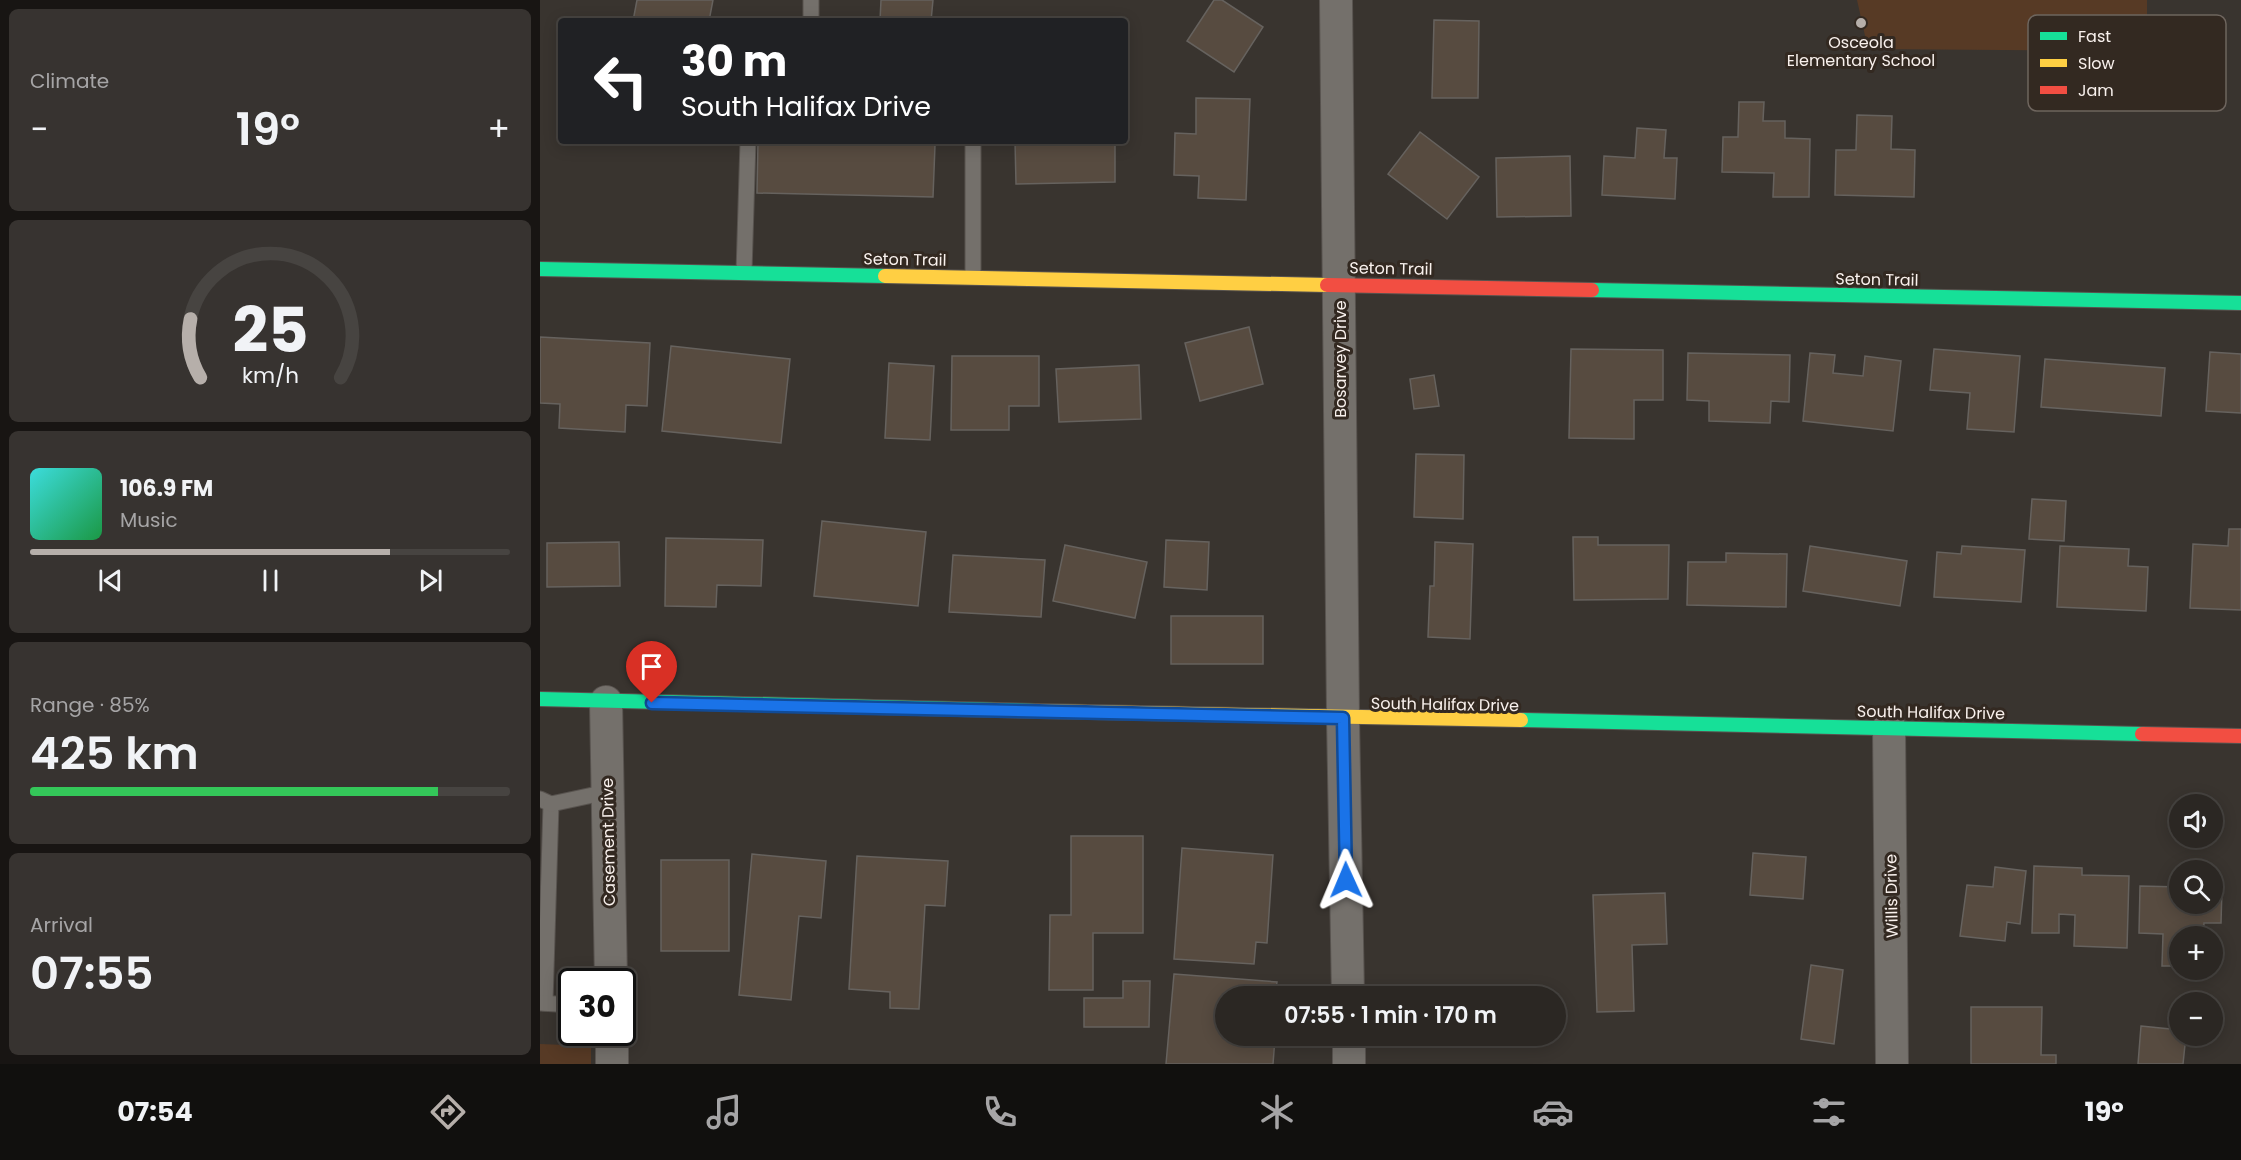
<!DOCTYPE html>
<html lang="en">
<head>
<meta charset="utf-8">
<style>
  :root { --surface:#2b2723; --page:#373330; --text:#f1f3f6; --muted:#a6a5a6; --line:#474441; --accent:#b6afaa }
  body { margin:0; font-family:Poppins,sans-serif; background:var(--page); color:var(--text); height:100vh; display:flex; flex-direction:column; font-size:22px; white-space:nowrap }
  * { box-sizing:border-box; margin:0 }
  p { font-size:20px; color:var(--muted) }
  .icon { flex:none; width:33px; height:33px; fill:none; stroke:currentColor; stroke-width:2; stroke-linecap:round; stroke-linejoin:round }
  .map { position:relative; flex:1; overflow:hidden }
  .side { display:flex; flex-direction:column; gap:9px; padding:9px; background:#181513; width:540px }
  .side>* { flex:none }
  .guide { position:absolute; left:18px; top:18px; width:570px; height:126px; border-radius:6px; box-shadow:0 3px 15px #0003,0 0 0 2px var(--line); background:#202124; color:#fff; overflow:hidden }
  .buttons { position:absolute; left:1629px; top:794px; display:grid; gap:12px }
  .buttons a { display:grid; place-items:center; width:54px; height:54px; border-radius:50%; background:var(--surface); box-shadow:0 3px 15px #0003,0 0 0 2px var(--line); font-size:30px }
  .speed { position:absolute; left:18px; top:968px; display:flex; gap:12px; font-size:30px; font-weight:700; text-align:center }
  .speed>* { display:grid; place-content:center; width:78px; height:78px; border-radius:50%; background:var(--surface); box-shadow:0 3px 15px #0003,0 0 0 2px var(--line); line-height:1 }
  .speed .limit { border:3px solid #111; border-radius:9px; background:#fff; color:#111 }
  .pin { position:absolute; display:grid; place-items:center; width:51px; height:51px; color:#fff; margin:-62px -26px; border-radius:50% 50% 50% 0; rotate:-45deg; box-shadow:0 0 6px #0007 }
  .pin .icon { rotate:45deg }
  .me { position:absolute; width:66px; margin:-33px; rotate:359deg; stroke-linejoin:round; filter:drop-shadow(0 0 4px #0008) }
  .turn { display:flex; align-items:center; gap:21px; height:126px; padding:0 24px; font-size:27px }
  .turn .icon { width:78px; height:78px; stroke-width:2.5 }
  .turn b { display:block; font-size:42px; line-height:51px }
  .big { font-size:45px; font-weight:600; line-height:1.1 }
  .side .tile { flex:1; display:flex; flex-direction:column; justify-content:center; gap:9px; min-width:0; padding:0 21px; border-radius:9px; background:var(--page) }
  .side .dial { align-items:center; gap:0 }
  .dial svg { height:156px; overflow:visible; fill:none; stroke:var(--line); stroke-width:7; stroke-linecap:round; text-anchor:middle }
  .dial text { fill:var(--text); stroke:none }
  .song { display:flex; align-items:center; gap:18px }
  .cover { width:72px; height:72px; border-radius:9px; background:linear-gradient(135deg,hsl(180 70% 55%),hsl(140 70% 35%)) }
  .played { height:6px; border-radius:3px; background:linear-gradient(90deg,var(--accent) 75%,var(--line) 75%) }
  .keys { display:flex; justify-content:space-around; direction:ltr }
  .heat { display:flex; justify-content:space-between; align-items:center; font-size:33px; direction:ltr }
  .charge { height:9px; border-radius:4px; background:linear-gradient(90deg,#34c759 85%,var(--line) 0) }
  .trip { position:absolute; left:675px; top:986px; width:351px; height:60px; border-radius:30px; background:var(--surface); box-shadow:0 3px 15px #0003,0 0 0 2px var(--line); font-weight:600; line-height:60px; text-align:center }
  .menu { display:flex; height:96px; justify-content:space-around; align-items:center; background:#11100e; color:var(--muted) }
  .menu .icon { width:42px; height:42px }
  .menu .active { color:var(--accent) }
  .menu b { font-size:27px; color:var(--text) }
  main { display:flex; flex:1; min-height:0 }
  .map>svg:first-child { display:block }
</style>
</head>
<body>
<main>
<section class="side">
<div class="tile"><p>Climate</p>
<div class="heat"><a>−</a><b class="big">19°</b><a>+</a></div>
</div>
<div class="tile dial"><svg viewBox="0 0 100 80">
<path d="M14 69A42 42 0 1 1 86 69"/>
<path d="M14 69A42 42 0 0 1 9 39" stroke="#b6afaa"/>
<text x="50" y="56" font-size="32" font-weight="700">25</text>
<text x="50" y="72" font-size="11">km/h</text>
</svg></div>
<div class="tile">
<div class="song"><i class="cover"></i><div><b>106.9 FM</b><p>Music</p></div></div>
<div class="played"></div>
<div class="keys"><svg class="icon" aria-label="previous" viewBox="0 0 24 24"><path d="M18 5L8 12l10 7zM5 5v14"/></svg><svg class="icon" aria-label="pause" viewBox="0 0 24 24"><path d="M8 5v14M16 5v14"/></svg><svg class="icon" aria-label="next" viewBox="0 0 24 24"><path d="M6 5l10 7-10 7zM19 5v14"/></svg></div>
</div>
<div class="tile"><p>Range · 85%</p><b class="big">425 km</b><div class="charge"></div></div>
<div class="tile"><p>Arrival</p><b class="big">07:55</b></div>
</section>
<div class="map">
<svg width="1701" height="1064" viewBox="0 0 1701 1064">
  <rect width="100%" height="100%" fill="#39342f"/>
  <!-- green -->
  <g fill="#573a25">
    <path d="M1317 0H1607V51L1328 49Z"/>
    <path d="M0 1044 51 1046V1064H0Z"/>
  </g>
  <!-- building -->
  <g fill="#574b40" stroke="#66625e" stroke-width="1.5">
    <path d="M97 0H173L169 21H93Z"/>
    <path d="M341 0H393L391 21H340Z"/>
    <path d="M674 0H682L723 27 694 72 647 41Z"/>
    <path d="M894 20 939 21 938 98H892Z"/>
    <path d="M656 98 710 99 706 200 658 198 659 176 634 175 635 133 656 134Z"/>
    <path d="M1199 102H1224L1223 121H1245V138L1270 139 1269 197H1233L1234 173 1182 172 1183 137H1198Z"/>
    <path d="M1317 115 1352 116 1351 149 1375 150 1374 197 1295 195 1296 150H1316Z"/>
    <path d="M1097 128 1126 130 1124 158H1137L1135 199 1062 195 1064 156 1095 158Z"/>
    <path d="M880 132 939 177 907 219 848 174Z"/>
    <path d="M218 141 395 145 393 197 217 193Z"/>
    <path d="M475 141H575V182L476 184Z"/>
    <path d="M1030 156 1031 216 957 217 956 158Z"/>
    <path d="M709 327 723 384 660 401 645 343Z"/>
    <path d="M0 337 110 343 107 406 86 405 85 432 19 428 20 404 0 403Z"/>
    <path d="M131 346 250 359 241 443 122 431Z"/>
    <path d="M1031 349 1123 350V400H1094V439L1029 438Z"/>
    <path d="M1394 349 1480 356 1474 432 1427 429 1430 393 1390 390Z"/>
    <path d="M1670 352 1701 354V413L1666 411Z"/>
    <path d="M1148 353 1250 355 1249 402 1231 401 1230 423 1169 421V401L1147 400Z"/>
    <path d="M1270 353 1295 355 1293 373 1323 376 1325 356 1361 361 1353 431 1263 421Z"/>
    <path d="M412 356H499V406H469V430H411Z"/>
    <path d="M1505 359 1625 368 1621 416 1501 407Z"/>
    <path d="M349 363 394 366 390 440 345 438Z"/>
    <path d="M599 365 601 419 519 422 516 369Z"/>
    <path d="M894 375 899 406 874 409 870 379Z"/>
    <path d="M876 454 924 455 923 519 874 517Z"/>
    <path d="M1492 499 1526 501 1524 541 1489 539Z"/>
    <path d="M282 521 386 532 378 606 274 596Z"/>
    <path d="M1689 529H1701V610L1650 608 1653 544 1688 546Z"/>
    <path d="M1033 537H1058V545H1129L1128 599 1034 600Z"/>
    <path d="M126 538 223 540 221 586 177 585 176 607 125 606Z"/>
    <path d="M626 540 669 542 667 590 624 587Z"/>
    <path d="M79 542 80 586 7 587V543Z"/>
    <path d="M895 542 933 544 930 639 888 637 890 586H894Z"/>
    <path d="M525 545 607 562 595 618 513 601Z"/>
    <path d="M1270 546 1367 561 1360 606 1263 591Z"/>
    <path d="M1422 546 1485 550 1481 602 1394 597 1397 552 1421 554Z"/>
    <path d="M1520 546 1589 549 1588 566 1608 567 1606 611 1517 607Z"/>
    <path d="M1186 553 1247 554 1246 607 1147 605 1148 562H1186Z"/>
    <path d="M413 555 505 560 501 617 409 612Z"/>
    <rect x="631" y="616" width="92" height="48"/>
    <path d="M531 836H603V933H553V990H509L510 915H531Z"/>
    <path d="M642 848 733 855 727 943 716 942 714 964 634 959Z"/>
    <path d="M1213 853 1266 857 1263 899 1210 895Z"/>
    <path d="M212 854 286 861 281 918 259 916 251 1000 199 995Z"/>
    <path d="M317 856 408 861 405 906 385 905 379 1009 350 1008V992L309 989Z"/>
    <rect x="121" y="860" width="68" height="91"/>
    <path d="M1494 866 1542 868V875L1589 876 1587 948 1534 946 1535 915 1519 914V933H1492Z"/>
    <path d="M1455 867 1486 871 1480 924 1467 922 1465 941 1420 936 1427 885 1453 887Z"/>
    <path d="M1600 886 1640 887V903H1672V887L1682 888 1681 923H1664L1663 936H1640V966H1622L1623 934 1599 933Z"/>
    <path d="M1125 893 1127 944 1092 945 1094 1011 1057 1012 1053 895Z"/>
    <path d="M1271 965 1303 970 1294 1044 1261 1039Z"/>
    <path d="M634 974 737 982 735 996H686V1035H732V1038H735L733 1064H626Z"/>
    <path d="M583 981H610L609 1027H544V998H583Z"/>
    <path d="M1431 1007H1502L1501 1055H1516V1064H1431Z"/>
    <path d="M1601 1026 1640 1030V1035H1646L1643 1064H1598Z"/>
  </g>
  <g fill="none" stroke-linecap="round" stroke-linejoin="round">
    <!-- lane casing -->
    <g stroke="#58534f" stroke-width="17">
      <g id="lane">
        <path d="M271 0V21"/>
        <path d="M433 141V276"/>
        <path d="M204 272 208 141"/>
        <path d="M0 799 11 804 5 1003"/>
        <path d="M11 804 67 792"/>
        <path d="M0 1003 32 1005"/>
      </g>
    </g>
    <!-- street casing -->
    <g stroke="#58534f" stroke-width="34">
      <g id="street">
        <path d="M796 0 803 718 808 996"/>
        <path d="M66 702 71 981"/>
        <path d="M1349 727 1352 1064"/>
        <path d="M72 1032V1064"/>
        <path d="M809 1035V1064"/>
      </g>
    </g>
    <!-- fast casing -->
    <g stroke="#58534f" stroke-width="16">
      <g id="fast">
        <path d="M0 269 345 276"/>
        <path d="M1052 290 1701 303"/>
        <path d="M0 699 496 711"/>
        <path d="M981 720 1602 734"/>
      </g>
    </g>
    <!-- slow casing -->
    <g stroke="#58534f" stroke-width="16">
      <g id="slow">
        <path d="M345 276 787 285"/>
        <path d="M496 711 981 720"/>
      </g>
    </g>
    <!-- jam casing -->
    <g stroke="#58534f" stroke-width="16">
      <g id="jam">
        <path d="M787 285 1052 290"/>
        <path d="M1602 734 1701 736"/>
      </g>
    </g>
    <!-- lane -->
    <use href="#lane" stroke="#74706b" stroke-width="15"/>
    <!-- street -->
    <use href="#street" stroke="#74706b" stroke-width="32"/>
    <!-- fast -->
    <use href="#fast" stroke="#16e098" stroke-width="14"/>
    <!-- slow -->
    <use href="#slow" stroke="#ffcf43" stroke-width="14"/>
    <!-- jam -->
    <use href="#jam" stroke="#f24e42" stroke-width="14"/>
  </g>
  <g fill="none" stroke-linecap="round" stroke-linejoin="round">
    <!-- route casing -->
    <g stroke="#114b97" stroke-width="15">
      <path id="route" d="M112 703 803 718 806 880"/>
    </g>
    <!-- route -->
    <use href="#route" stroke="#1a73e8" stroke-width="10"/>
  </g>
  <!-- markers -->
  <circle fill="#b6afaa" stroke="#332921" stroke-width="2" cx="1321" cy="23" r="6"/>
  <g text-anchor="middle" stroke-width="6" stroke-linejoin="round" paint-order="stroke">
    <!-- poi labels -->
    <g font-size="16" fill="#f9f1ed" stroke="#332921">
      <text x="1321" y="48">Osceola<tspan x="1321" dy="18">Elementary School</tspan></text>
    </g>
    <!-- street labels -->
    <g font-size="16" fill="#f9f1ed" stroke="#332921">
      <text transform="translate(365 259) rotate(1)" y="6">Seton Trail</text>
      <text transform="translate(851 268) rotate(1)" y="6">Seton Trail</text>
      <text transform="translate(1337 279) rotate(1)" y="6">Seton Trail</text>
      <text transform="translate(800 359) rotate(-90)" y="6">Bosarvey Drive</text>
      <text transform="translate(905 704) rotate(1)" y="6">South Halifax Drive</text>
      <text transform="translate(1391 712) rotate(1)" y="6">South Halifax Drive</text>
      <text transform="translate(68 842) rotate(-91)" y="6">Casement Drive</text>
      <text transform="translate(1351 896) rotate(-91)" y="6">Willis Drive</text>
    </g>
  </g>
  <!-- legend -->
  <rect x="1488" y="15" width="198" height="96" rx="9" fill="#332921" stroke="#6e655e" stroke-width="1.5"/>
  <rect x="1500" y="32" width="27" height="8" fill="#16e098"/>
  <rect x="1500" y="59" width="27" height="8" fill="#ffcf43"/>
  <rect x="1500" y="86" width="27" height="8" fill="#f24e42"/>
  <g font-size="16" fill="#f9f1ed">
    <text x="1538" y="42">Fast</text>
    <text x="1538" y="69">Slow</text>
    <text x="1538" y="96">Jam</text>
  </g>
</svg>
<div class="buttons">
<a><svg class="icon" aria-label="sound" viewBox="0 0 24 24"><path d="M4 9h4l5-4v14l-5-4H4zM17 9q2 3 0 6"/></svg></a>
<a><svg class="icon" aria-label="search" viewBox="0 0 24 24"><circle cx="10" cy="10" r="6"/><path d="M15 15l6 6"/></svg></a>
<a>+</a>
<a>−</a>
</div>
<div class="speed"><div class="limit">30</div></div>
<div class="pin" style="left:112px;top:703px;background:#d93025"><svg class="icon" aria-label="arrive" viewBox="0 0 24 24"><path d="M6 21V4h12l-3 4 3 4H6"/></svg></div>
<svg class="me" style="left:806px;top:880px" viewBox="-20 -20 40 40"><path d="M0-17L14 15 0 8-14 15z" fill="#1a73e8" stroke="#fff" stroke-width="4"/></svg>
<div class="trip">07:55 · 1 min · 170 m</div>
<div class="guide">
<div class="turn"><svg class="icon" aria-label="left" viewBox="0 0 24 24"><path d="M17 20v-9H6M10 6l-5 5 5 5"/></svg><div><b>30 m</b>South Halifax Drive</div></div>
</div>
</div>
</main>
<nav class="menu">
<b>07:54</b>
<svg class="icon active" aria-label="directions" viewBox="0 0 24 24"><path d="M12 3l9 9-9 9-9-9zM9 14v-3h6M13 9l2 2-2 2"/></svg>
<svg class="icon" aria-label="music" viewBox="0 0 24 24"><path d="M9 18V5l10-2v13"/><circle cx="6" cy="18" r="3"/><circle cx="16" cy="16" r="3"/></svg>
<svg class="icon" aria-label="phone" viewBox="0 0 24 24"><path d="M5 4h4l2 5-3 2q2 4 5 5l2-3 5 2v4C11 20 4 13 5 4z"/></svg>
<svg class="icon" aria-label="climate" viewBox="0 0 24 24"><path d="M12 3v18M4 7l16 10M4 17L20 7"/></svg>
<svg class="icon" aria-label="car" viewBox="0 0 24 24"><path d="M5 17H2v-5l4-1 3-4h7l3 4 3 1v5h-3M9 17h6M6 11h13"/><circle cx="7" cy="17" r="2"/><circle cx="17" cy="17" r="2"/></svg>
<svg class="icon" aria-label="filters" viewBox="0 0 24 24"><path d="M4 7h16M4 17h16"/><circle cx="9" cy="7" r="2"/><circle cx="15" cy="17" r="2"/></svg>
<b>19°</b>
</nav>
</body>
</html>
